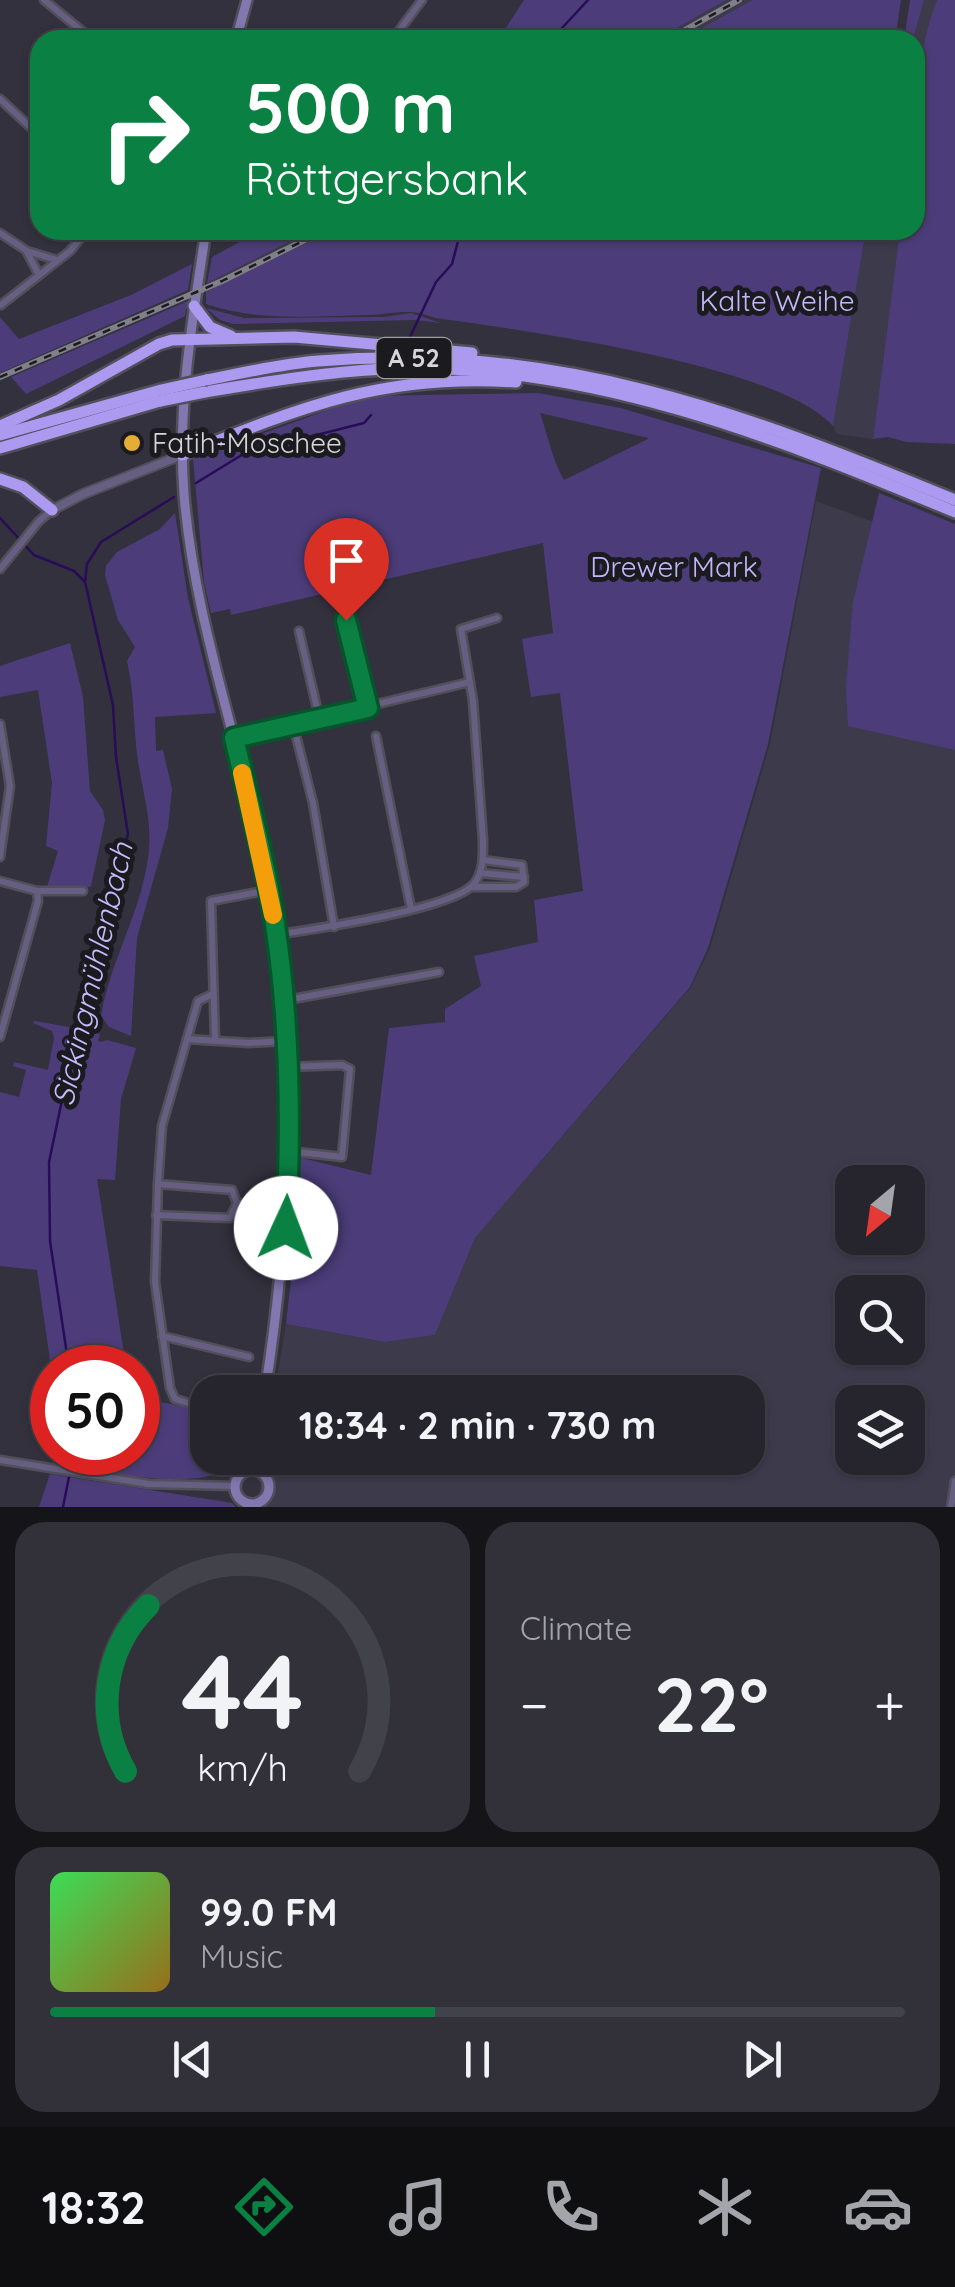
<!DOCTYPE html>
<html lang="en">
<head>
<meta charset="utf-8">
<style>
  :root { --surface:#26252e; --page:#32313a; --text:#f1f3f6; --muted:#a4a5aa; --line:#42424a; --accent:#0b8043 }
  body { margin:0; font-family:Quicksand,sans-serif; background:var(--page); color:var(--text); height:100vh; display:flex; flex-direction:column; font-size:38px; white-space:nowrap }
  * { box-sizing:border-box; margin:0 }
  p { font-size:32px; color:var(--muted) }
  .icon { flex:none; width:55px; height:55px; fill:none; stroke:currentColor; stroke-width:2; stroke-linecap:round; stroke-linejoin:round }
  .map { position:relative; height:1507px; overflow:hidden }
  .sheet { display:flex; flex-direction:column; gap:15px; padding:15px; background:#151419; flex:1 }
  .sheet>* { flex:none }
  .hud { position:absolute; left:30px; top:30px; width:895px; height:210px; border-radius:30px; box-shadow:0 2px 8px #0004,0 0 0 2px var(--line); background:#0b8043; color:#fff; overflow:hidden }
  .needle { width:65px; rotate:209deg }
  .tools { position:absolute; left:835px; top:1165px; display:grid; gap:20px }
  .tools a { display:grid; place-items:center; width:90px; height:90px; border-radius:20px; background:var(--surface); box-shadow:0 2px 8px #0004,0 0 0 2px var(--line); font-size:50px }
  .speed { position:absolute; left:30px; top:1345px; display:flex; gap:20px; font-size:50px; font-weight:700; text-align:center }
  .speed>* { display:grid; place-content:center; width:130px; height:130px; border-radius:50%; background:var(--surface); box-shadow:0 2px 8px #0004,0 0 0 2px var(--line); line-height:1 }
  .speed .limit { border:15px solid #d22; background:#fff; color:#111 }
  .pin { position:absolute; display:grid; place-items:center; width:85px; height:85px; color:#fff; margin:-102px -42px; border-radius:50% 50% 50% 0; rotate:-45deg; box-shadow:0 0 10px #0007 }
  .pin .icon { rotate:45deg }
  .me { position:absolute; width:110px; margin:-55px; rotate:2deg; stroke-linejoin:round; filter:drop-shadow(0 0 8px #0008) }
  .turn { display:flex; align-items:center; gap:35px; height:210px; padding:0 50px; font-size:45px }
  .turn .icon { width:130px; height:130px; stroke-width:2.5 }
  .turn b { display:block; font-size:70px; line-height:85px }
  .big { font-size:75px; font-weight:800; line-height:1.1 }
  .sheet .widget { flex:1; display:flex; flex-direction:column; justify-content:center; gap:15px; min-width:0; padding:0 35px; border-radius:30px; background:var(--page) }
  .sheet .dial { align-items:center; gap:0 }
  .dial svg { height:260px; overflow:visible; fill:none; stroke:var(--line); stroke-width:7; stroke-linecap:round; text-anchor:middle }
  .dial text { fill:var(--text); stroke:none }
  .song { display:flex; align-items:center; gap:30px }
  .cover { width:120px; height:120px; border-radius:15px; background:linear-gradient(135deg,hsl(130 70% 55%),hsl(40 70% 35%)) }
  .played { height:10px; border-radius:5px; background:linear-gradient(90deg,var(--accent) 45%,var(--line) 45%) }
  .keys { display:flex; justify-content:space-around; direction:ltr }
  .heat { display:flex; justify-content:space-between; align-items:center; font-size:55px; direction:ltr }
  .sheet .tiles { flex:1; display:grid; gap:15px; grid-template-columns:1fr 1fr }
  .widget:last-child { grid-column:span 2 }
  .trip { position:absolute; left:190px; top:1375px; width:575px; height:100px; border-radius:30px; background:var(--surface); box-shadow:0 2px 8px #0004,0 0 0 2px var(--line); font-weight:800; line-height:100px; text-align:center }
  .dock { display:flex; height:160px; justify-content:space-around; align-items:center; background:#0f0f12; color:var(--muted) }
  .dock .icon { width:70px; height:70px }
  .dock .current { color:var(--accent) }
  .dock b { font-size:45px; color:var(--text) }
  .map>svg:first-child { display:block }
</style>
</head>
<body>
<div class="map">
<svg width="955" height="1507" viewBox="0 0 955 1507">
  <rect width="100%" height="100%" fill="#33313d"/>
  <!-- built -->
  <g fill="#3d3a4c" fill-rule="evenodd">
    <path d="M726 0H752L680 40H656Z"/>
    <path d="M924 0H937L924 45 915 112 913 40Z"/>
    <path d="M313 230H333L206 292 207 283Z"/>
    <path d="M866 230H900L873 439 837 434 833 426Z"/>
    <path d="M816 501 955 552V1507H257L265 1458H748V1392H275L286 1324 385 1342 435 1335 475 1238 691 987 710 948 770 744ZM852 1182H908V1238H852ZM852 1292H908V1348H852ZM852 1402H908V1458H852Z"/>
  </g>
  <!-- green -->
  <g fill="#4c3d7a" fill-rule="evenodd">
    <path d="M524 0H726L656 40H498Z"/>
    <path d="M752 0H901L895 40H680Z"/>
    <path d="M910 0H924L913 40H904Z"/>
    <path d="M937 0H955V444L906 442 888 437 873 439 900 230H915C915 154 909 73 937 0Z"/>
    <path d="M261 230H313L207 283 212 257Z"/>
    <path d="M333 230H866L833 426C778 364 522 330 435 318 409 307 395 314 368 315 314 316 258 322 206 304V292Z"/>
    <path d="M192 264 188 290 0 373V317L19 339 131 295Z"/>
    <path d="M188 301 185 316 26 394 11 377Z"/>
    <path d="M206 308 244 318 384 317 411 313 441 323 416 320 233 324 220 320Z"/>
    <path d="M538 393 621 408 821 468 768 744 708 948 690 987 475 1238 435 1335 385 1342 286 1324 295 1244 298 1161 302 1158 371 1175 389 1028 445 1022V1009L481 986 474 956 538 942 534 900 583 891 560 693 531 697 522 639 553 633 543 543 231 615 230 609 211 613 204 582 193 459 366 396ZM540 413 648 438V439L564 480C552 459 548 436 540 413Z"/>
    <path d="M879 493 955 524V750L848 726 846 686 853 602Z"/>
    <path d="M175 513 188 598 216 713 155 717 156 751 163 750 172 789 168 828 137 938 131 1036 109 1027 101 1016C108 973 129 933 141 891 157 833 147 816 138 761 133 727 135 696 127 661L135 647 118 620 105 575 106 566 117 552 160 529Z"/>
    <path d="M70 643 83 697 90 791 103 810 105 820 91 886 84 889 46 890 58 851 46 846 52 783 38 690 0 697V666Z"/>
    <path d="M35 1021 91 1031 100 1034 98 1041 101 1042 107 1040 136 1048 121 1099 115 1180 97 1179 126 1367 52 1368V1374L37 1270 0 1266V1092L19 1097 26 1070 13 1066 14 1062 48 1070 54 1038 52 1031 33 1023Z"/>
    <path d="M138 1397 207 1412 208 1458H243L242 1463C195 1495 108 1471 55 1463L61 1453 138 1452Z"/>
    <path d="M50 1474 232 1503 236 1507H39Z"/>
  </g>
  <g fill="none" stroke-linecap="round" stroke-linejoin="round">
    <!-- stream -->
    <g stroke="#280c57" stroke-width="2.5">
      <path d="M551 40 588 0"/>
      <path d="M409 339 436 282 452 264 461 230"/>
      <path d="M196 483 245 453 364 423 371 415"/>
      <path d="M0 518 34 555 74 571 84 581"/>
      <path d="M69 1368 50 1241 49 1162 86 986 105 929 128 834 116 757 113 705 85 582 87 564 101 542 174 497"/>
      <path d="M63 1507 74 1452"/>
    </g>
    <!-- minor casing -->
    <g stroke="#504f5a" stroke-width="11">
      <g id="minor">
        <path d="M44 0 93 40"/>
        <path d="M392 40 422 0"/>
        <path d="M0 99 40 136"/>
        <path d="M0 233 27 251 57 260"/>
        <path d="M27 252 39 275"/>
        <path d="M1 305 70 251 87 230"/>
        <path d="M0 569 39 521 51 511"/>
        <path d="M346 620 368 708"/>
        <path d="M299 631 319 717"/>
        <path d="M0 724 10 786 0 857"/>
        <path d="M293 724 313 803 334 927"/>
        <path d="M376 736 411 909"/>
        <path d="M234 738 470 682"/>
        <path d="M480 873 524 877"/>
        <path d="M0 881 37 891H83"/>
        <path d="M472 887H516L524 882 522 865 483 860"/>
        <path d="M275 935C314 929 448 910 473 885 484 873 483 854 483 840L473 701 461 629 497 618"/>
        <path d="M282 1001 439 972"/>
        <path d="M0 1037 38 901 37 891"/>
        <path d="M187 1039 249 1043 285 1041"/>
        <path d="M215 1040 211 901 269 890"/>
        <path d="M287 1067 342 1065 350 1069 342 1157 289 1151"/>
        <path d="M237 1203 286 1206"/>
        <path d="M156 1215 230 1218 237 1203 232 1190 158 1184"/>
        <path d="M162 1336 249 1357"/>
        <path d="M208 1409 175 1399 170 1388 155 1282 158 1184 162 1126 198 1001 213 994"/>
        <path d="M0 1460 149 1484 235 1486"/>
        <path d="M951 1507 955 1481"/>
      </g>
    </g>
    <!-- tertiary casing -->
    <g stroke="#504f5a" stroke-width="12">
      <path id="tertiary" d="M52 510 83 494 182 455"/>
    </g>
    <!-- secondary casing -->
    <g stroke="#504f5a" stroke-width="14">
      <g id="secondary">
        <path d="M236 40 247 0"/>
        <path d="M206 230C193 317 177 405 184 494 195 631 247 759 269 894 297 1062 291 1225 265 1392"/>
        <circle cx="252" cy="1487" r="17"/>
      </g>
    </g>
    <!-- motorway casing -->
    <g stroke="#504f5a" stroke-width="16">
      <g id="motorway">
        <path d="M194 306 210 327 231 336"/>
        <path d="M206 380C243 373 280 364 318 361 555 342 740 411 955 500"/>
        <path d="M205 392C265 382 324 372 385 369 583 360 776 437 955 512"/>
        <path d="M0 426 59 400 159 344 172 340 294 337 472 353"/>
        <path d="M0 435 161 390"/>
        <path d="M0 448 160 401"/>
        <path d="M182 455C301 407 384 373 516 382"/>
        <path d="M0 479 23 487 52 510"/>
      </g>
    </g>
    <!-- minor -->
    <use href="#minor" stroke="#665f82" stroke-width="6"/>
    <!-- tertiary -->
    <use href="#tertiary" stroke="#665f82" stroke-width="8"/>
    <!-- secondary -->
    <use href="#secondary" stroke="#8277af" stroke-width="9"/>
    <!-- motorway -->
    <use href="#motorway" stroke="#ac9af0" stroke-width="11"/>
    <!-- rail casing -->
    <g stroke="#818089" stroke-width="6">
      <g id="rail">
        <path d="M667 40 739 0"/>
        <path d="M0 377 222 281 325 230"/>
      </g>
    </g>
    <!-- rail -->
    <use href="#rail" stroke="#1a1a1f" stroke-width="2.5" stroke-dasharray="8" stroke-linecap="butt"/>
    <!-- motorway-bridge casing -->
    <g stroke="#504f5a" stroke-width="16" stroke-linecap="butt">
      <g id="motorway-bridge">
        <path d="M161 390 206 380"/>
        <path d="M160 401 205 392"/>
      </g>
    </g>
    <!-- motorway-bridge -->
    <use href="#motorway-bridge" stroke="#ac9af0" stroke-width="11"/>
  </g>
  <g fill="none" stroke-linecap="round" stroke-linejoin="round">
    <!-- route casing -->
    <g stroke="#07532c" stroke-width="25">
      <path id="route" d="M286 1228C292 1116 290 999 269 889 259 838 246 788 234 738L368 708 346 620"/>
    </g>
    <!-- route -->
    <use href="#route" stroke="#0b8043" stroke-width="18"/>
    <!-- slow -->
    <path stroke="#f59e0b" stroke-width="18" d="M242 773 273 915"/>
  </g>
  <!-- markers -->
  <circle fill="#e4ad35" stroke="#1a1a1f" stroke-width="4" cx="132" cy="443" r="10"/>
  <g text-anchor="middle" stroke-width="10" stroke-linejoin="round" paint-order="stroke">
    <!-- shield labels -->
    <rect fill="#1a1a1f" stroke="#9e9da3" stroke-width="2.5" x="376.5" y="338" width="75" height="40" rx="8"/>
    <g font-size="25" font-weight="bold" fill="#d6d5dc">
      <text x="414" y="367">A 52</text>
    </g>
    <!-- park labels -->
    <g font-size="28" fill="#c2b6f7" stroke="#1a1a1f">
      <text x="777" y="311">Kalte Weihe</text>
      <text x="674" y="577">Drewer Mark</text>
    </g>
    <!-- poi labels -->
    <g font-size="28" fill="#d6d5dc" stroke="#1a1a1f" text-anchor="start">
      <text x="152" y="453">Fatih-Moschee</text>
    </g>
    <!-- water labels -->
    <g font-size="30" font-style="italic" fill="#c7bbfd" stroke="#1a1a1f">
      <text transform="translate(93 974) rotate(-77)" y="10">Sickingmühlenbach</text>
    </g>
  </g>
</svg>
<div class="tools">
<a><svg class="needle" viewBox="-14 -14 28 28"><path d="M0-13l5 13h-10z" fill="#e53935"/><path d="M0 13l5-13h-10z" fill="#a4a5aa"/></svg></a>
<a><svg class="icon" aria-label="search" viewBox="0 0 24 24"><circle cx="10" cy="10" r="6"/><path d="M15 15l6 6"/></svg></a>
<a><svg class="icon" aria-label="layers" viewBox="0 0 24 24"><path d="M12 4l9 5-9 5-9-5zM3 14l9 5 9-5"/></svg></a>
</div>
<div class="speed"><div class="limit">50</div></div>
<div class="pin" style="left:346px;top:620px;background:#d93025"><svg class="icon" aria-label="arrive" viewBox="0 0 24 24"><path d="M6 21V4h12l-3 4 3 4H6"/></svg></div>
<svg class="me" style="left:286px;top:1228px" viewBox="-20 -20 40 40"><circle r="19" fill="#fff"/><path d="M0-13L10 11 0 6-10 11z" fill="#0b8043"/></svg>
<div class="trip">18:34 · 2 min · 730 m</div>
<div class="hud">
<div class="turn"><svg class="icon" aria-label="right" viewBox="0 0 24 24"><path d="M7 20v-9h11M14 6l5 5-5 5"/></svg><div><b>500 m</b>Röttgersbank</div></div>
</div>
</div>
<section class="sheet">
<div class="tiles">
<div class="widget dial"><svg viewBox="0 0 100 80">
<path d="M14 69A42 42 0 1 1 86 69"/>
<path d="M14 69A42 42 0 0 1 21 18" stroke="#0b8043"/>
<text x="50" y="56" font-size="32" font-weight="700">44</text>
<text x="50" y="72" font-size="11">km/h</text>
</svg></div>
<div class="widget"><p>Climate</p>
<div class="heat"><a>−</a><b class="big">22°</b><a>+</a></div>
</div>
<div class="widget">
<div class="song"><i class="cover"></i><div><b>99.0 FM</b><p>Music</p></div></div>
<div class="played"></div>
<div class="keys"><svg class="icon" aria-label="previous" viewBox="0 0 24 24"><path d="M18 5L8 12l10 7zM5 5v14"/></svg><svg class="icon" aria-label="pause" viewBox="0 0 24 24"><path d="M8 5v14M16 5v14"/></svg><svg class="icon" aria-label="next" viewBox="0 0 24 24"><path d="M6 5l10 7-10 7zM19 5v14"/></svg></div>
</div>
</div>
</section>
<nav class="dock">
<b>18:32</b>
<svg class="icon current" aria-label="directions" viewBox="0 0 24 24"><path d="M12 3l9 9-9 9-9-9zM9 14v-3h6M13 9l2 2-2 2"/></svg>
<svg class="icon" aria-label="music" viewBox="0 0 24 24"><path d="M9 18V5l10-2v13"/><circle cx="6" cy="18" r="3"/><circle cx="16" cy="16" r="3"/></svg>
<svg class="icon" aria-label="phone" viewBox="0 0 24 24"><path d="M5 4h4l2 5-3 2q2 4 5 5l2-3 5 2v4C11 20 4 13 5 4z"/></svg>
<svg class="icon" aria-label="climate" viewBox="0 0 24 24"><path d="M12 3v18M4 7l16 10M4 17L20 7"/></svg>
<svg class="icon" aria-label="car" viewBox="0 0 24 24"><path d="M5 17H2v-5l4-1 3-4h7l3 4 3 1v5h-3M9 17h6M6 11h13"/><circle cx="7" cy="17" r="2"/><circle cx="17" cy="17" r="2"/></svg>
</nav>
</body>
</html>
